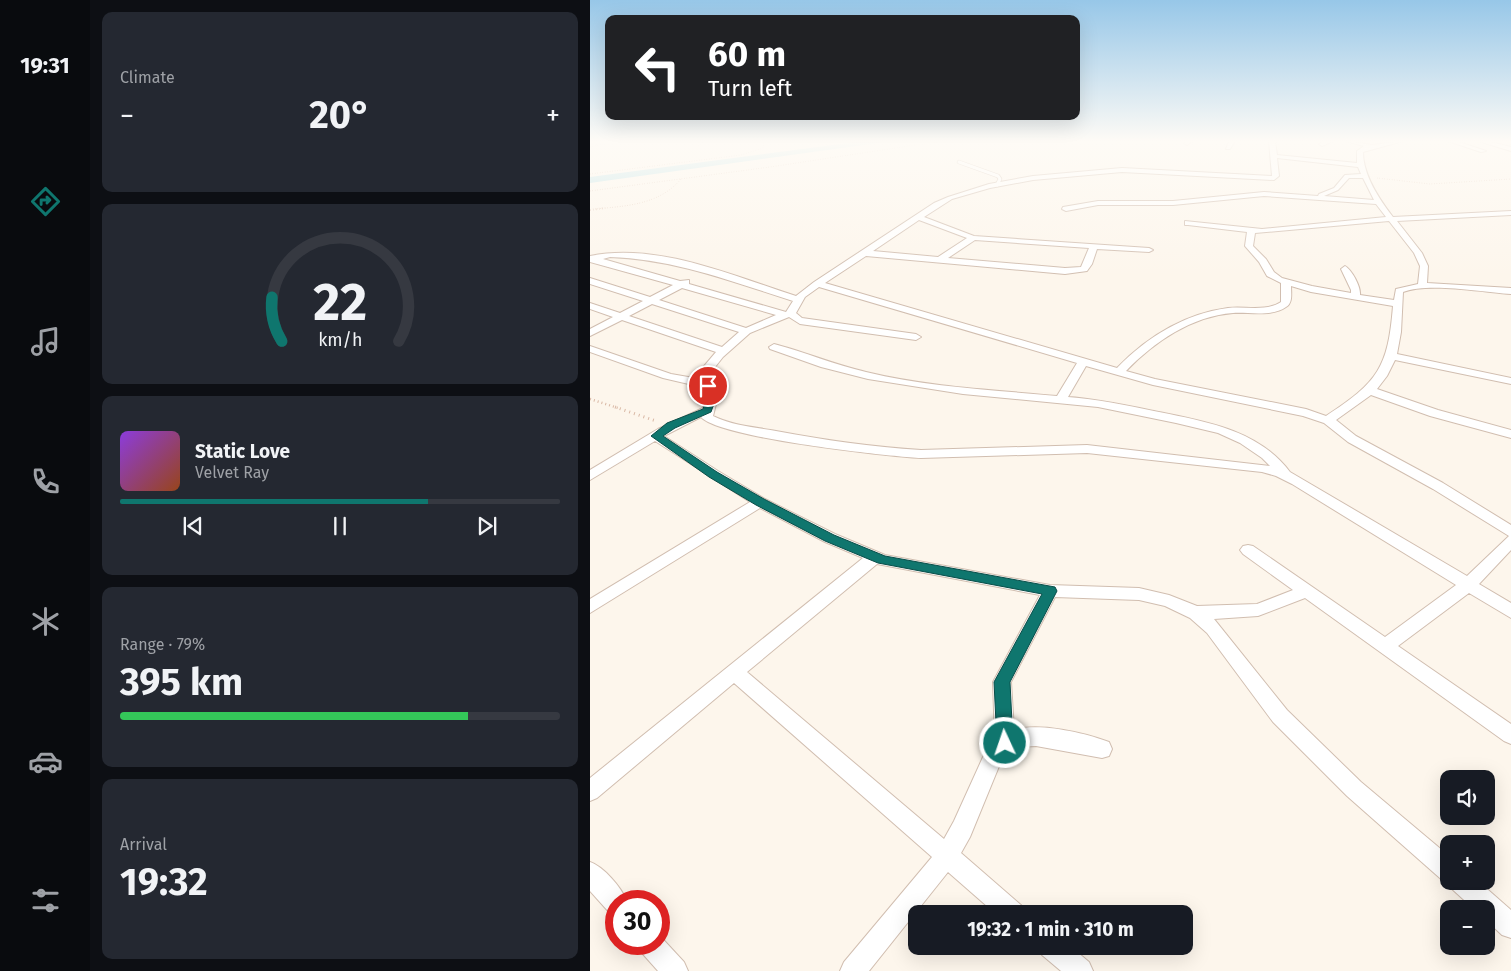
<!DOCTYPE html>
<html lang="en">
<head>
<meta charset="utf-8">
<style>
  :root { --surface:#171b24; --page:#242831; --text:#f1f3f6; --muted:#9ea1a6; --line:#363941; --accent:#0f766e }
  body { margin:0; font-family:"Fira Sans",sans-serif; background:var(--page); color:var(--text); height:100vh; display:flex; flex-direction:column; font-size:19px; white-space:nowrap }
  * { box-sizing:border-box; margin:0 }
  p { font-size:16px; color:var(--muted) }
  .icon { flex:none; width:28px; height:28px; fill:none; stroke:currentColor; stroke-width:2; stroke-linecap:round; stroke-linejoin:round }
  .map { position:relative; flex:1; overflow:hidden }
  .details { display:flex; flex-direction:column; gap:12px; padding:12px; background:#0d0f14; width:500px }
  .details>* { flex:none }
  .hud { position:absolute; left:15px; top:15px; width:475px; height:105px; border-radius:10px; box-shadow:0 5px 20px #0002; background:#202124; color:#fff; overflow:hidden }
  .buttons { position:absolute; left:850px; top:770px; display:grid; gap:10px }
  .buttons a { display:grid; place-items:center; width:55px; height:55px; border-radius:10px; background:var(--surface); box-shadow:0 5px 20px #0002; font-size:25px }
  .speed { position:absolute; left:15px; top:890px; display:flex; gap:10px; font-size:25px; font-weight:700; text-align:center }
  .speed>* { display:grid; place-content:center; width:65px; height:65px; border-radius:50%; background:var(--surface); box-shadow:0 5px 20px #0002; line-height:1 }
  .speed .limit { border:8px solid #d22; background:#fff; color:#111 }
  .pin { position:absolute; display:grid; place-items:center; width:42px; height:42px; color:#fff; margin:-21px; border:2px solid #fff; border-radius:50%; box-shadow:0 1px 5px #0007 }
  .me { position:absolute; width:55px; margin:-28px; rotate:357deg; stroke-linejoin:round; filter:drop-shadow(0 0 4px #0008) }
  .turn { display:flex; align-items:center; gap:18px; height:105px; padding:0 20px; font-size:22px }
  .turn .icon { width:65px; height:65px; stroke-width:2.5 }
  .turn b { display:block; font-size:35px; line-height:42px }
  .big { font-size:38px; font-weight:700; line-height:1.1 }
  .details .tile { flex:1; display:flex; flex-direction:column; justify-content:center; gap:8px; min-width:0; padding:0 18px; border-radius:10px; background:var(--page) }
  .details .dial { align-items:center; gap:0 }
  .dial svg { height:130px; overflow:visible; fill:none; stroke:var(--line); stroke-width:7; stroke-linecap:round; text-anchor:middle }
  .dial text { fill:var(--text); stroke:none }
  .song { display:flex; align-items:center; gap:15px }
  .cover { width:60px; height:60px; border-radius:8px; background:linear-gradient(135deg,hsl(270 70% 55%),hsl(20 70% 35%)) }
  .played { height:5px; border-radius:2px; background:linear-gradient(90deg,var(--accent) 70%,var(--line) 70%) }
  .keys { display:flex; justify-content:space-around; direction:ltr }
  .heat { display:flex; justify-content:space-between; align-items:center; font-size:28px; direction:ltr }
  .charge { height:8px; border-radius:4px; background:linear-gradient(90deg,#34c759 79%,var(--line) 0) }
  .trip { position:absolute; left:318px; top:905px; width:285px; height:50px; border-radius:10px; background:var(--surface); box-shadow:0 5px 20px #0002; font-weight:700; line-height:50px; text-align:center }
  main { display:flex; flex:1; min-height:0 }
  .tab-bar { display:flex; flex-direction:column; width:90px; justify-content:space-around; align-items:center; background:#090b0e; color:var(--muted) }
  .tab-bar .icon { width:35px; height:35px }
  .tab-bar .active { color:var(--accent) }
  .tab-bar b { font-size:22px; color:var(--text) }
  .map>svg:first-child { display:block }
</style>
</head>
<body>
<main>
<nav class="tab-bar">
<b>19:31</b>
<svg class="icon active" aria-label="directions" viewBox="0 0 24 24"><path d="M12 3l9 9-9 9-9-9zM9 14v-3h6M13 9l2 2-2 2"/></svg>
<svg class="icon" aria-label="music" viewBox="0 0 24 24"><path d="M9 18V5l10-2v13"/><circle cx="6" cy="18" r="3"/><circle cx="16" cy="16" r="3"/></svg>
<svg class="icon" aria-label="phone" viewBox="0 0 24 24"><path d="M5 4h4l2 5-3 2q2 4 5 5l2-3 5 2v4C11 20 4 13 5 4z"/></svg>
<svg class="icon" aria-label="climate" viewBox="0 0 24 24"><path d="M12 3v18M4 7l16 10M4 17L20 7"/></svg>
<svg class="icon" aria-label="car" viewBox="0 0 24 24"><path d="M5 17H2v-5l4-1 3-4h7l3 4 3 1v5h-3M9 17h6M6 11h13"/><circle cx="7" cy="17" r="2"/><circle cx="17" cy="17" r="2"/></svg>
<svg class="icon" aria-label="filters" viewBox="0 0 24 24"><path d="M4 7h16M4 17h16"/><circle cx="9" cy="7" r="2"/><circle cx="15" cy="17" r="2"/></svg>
</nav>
<section class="details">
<div class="tile"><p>Climate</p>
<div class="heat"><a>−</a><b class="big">20°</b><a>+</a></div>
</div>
<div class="tile dial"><svg viewBox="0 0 100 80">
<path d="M14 69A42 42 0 1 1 86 69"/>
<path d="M14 69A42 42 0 0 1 8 42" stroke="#0f766e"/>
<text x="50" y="56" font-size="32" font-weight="700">22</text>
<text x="50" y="72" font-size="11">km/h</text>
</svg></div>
<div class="tile">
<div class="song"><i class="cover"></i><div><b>Static Love</b><p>Velvet Ray</p></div></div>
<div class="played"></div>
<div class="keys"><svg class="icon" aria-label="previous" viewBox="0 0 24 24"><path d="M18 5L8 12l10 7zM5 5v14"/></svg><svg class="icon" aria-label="pause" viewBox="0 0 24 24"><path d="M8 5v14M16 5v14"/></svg><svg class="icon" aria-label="next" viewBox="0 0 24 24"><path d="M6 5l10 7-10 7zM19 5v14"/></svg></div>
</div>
<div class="tile"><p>Range · 79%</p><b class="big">395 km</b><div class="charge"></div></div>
<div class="tile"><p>Arrival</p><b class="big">19:32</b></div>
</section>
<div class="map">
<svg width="921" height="971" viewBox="0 0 921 971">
  <rect width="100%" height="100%" fill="#fdf6ec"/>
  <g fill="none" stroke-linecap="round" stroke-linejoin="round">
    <!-- canal -->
    <path fill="#bfe3e8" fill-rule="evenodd" d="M273 141H292L288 143 0 183V177Z"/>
    <!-- service casing -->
    <g stroke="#d1beb0" stroke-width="4.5">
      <path id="service" d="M369 162 408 176 410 179 407 185"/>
    </g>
    <!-- minor casing -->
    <g stroke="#d1beb0" stroke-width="2">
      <g id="minor">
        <path d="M596 141H603L597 145 594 143Z"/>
        <path d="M639 141H645L640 149H636Z"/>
        <path d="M679 141H685L687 155 767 163V151L774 146 756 141 782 145 813 141 773 152C773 175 789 199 803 217L921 211V215L807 221 832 253 838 266 837 283 921 288V294C893 292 838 282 813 292L811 332 807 354 921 378V384L805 360 797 376 787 389 848 410 921 430V438L840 416 781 395 746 420 766 436 853 483 921 525V550L889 584 921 603V618L879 593 808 646 921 724V744L914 741 715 598 668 616 624 619 697 710 771 782 859 856V881H888L921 910V938L912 935 896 920V909H884L862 889 859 882 851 879 757 796 683 722 617 633 600 618 575 606 549 600 465 597 421 682 424 730C448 722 496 733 519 742L522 749 519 756 512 758 446 746 428 747 422 750 412 759 380 837 371 853 432 906 436 914H406L358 872 279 971H250L254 962 342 857 144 683 7 798 0 801V778L273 558 235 542 170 508 0 613V599L160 502 65 441 0 480V470L68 429 113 408 117 393 103 385 73 378 0 352V346L81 374 104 378 126 352 32 320 0 336V329L23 317 0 309V303L30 313 53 301 0 284V278L60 297 83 285 0 262V256C67 242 143 276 206 296L224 282 344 203 358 197 399 184 443 176 532 168 682 176ZM687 158 768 167 771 174 755 175 744 188 729 194 728 196 674 192 583 201H508L473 207 472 209 476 211 508 205H583L674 196 786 204 796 217 672 229 595 221V225H598L657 232 655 246 669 262 677 276 691 283V302C676 312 655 306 638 308 594 314 557 337 527 368L235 283 276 256 475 274 497 271 502 264 507 249 559 252 563 250 559 248 384 236 334 217 362 199 400 188 443 180 532 172 684 180 689 176ZM759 178H773L784 200 734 196 748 190ZM329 220 377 238 348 257 283 251ZM799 221 824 253 830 266 828 284 806 289 804 300 770 295C771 287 762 270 755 266L751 269 761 290V293L722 286 692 278 684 272 676 259 663 246 665 233ZM385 240 499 248 491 267 475 268 358 258ZM20 257C84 259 143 282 203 301L196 312 99 284V280L90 281 13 259ZM701 286 721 292 803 306C798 368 788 382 736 416L716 409 565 379 536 371C564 342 602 316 643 313 659 312 682 317 696 307 703 303 701 293 701 286ZM229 287 487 363 467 396C403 390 338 387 276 372 245 365 215 352 184 344L179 347 180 349 231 367 278 379 373 394 508 407 586 423 628 433 650 443 672 458 680 466 497 445 331 450C282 447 234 440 186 431 165 427 143 426 123 416L129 392 122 385 114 381 133 357 160 333 199 317 210 324 326 340 331 337 326 334 212 318 206 313 215 297ZM92 288 186 315 156 328 69 300ZM62 304 149 332 132 347 39 316ZM496 366 563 385 713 416 734 423 758 442 843 489 919 536 877 576 700 472C668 429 613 421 564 411 535 405 507 399 478 397ZM111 417C130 438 296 456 331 458L497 453 672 472 686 476 702 484 866 585 795 637 663 546 658 545 653 546 650 550 653 554 703 590 667 604 607 606 579 595 549 588 460 585 295 555 245 534 175 499 128 471 74 436ZM287 564 450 595 403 682 405 740 398 746 364 821 354 839 157 672Z"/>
        <path d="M735 141H743L732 146 729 144Z"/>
        <path d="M858 141H866L896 151 891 152Z"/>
        <path d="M888 141H897L921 147V151Z"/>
        <path d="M0 862C14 867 31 887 37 901H26V915L18 911 0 891Z"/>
        <path d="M69 935 94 962 98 971H68L52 953 49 944H69Z"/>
        <path d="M449 946H480L499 962 503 971H471L452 955Z"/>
      </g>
    </g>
    <!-- path-far3 -->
    <g stroke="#d9b8a5" stroke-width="1" stroke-dasharray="0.5 2" stroke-linecap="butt">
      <path d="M108 146 115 141"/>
      <path d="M0 147 24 141"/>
      <path d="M0 174 151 155 173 148 174 144 171 141"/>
      <path d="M787 178 840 184 921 179"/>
      <path d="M0 191 180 167 352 141"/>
      <path d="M5 209C36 206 69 205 91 179"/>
    </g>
    <!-- path-far2 -->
    <path stroke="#d9b8a5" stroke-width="2" stroke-dasharray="0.5 2.5" stroke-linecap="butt" d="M0 210 15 208"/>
    <!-- path-far1 -->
    <path stroke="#d9b8a5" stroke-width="2.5" stroke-dasharray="1 3" stroke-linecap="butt" d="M0 399 28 408"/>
    <!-- path -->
    <path stroke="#d9b8a5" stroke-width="3" stroke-dasharray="1 4" stroke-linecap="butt" d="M25 407 66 421"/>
    <!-- service -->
    <use href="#service" stroke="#fff" stroke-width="3"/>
    <!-- minor -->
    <use href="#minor" fill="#fff" fill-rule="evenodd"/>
  </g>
  <!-- sky -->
  <linearGradient id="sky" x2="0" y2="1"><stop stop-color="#97c7e8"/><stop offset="0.51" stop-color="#fefbf6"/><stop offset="1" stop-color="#fefbf6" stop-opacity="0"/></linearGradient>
  <rect width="921" height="277" fill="url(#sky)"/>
  <!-- route -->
  <path fill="#0f766e" stroke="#0a4d48" d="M114 384H121L128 392 121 412 85 428 73 436 127 472 174 499 244 535 295 556 465 587 467 591 420 682 423 743 421 749 415 751 409 749 407 743 404 682 452 594 288 563 235 541 166 505 119 477 61 436 77 423 113 409 118 393 113 386Z"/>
</svg>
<div class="buttons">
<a><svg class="icon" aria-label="sound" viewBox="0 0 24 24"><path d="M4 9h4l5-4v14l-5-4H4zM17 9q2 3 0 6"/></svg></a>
<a>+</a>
<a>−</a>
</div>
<div class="speed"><div class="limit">30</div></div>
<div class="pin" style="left:118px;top:386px;background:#d93025"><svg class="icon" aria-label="arrive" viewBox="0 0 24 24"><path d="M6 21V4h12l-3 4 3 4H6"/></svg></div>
<svg class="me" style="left:415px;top:743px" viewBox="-20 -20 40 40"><circle r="17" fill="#0f766e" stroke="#fff" stroke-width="3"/><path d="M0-11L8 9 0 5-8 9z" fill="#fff"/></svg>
<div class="trip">19:32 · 1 min · 310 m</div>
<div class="hud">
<div class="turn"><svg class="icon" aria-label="left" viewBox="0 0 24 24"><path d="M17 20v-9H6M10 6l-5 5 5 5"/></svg><div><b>60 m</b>Turn left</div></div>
</div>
</div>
</main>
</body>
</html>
